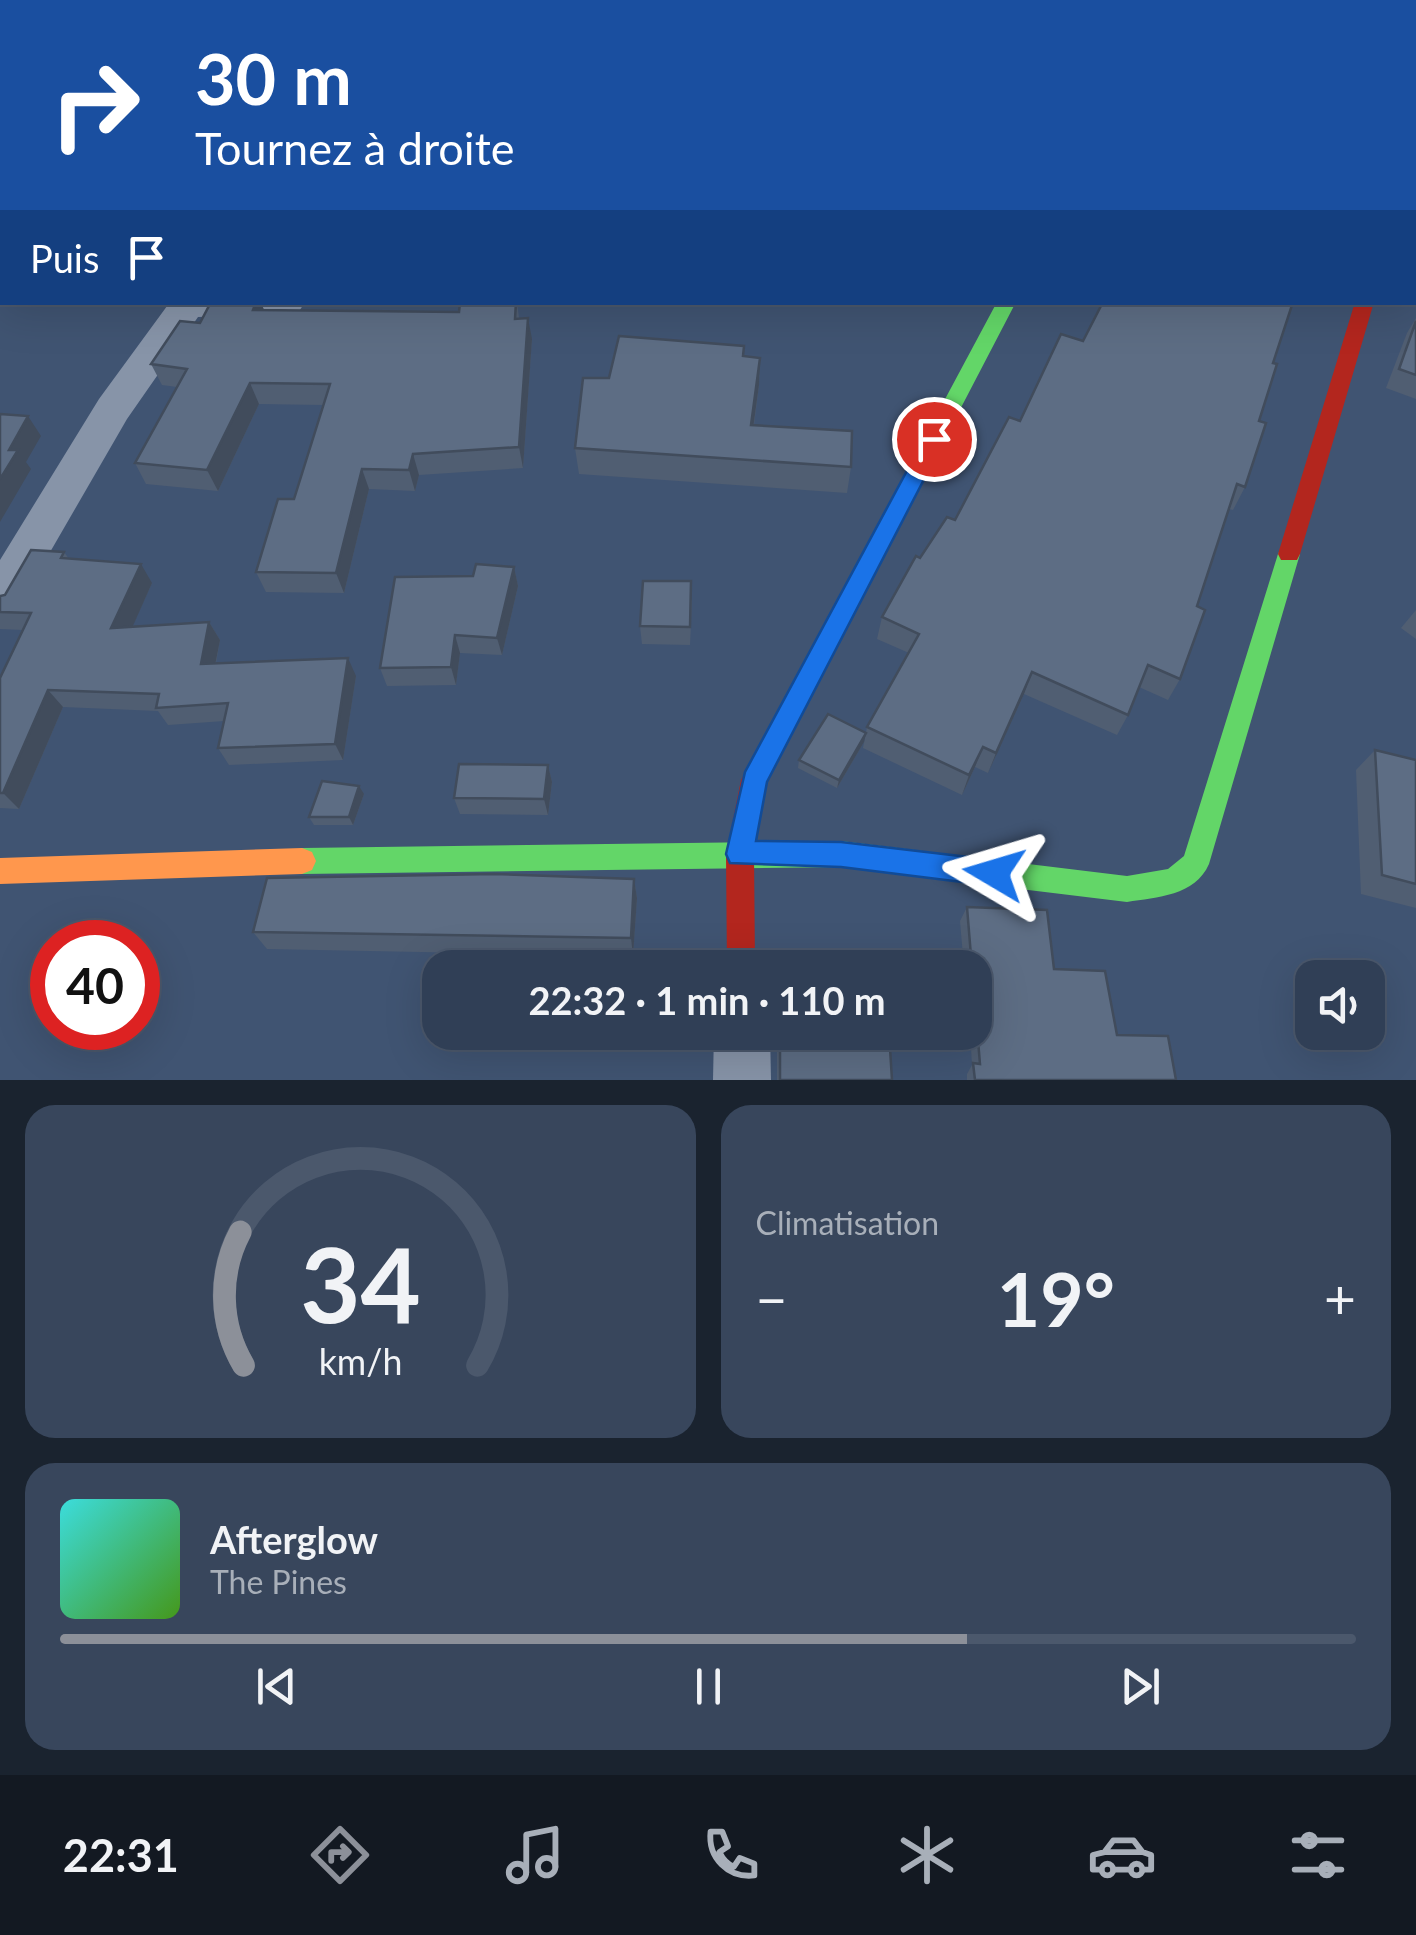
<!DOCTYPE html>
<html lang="fr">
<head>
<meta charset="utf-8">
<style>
  :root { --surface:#303f56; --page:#38465c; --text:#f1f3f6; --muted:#a8afb9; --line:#4b586c; --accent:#8c9099 }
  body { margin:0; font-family:Lato,sans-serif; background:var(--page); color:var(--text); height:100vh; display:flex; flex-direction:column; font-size:38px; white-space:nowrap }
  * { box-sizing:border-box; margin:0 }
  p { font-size:32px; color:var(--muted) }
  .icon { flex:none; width:55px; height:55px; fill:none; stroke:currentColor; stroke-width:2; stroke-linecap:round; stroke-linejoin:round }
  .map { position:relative; height:1080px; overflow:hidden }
  .side { display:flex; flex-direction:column; gap:25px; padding:25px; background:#1a232f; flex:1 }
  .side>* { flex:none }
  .banner { position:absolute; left:0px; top:0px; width:1418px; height:305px; box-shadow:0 10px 40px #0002,0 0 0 2px var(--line); background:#1a4fa0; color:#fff; overflow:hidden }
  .fabs { position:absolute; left:1295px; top:960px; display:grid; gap:20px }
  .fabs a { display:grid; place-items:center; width:90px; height:90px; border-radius:20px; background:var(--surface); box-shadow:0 10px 40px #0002,0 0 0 2px var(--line); font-size:50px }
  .speed { position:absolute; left:30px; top:920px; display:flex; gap:20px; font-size:50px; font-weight:700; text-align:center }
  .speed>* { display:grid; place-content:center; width:130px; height:130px; border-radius:50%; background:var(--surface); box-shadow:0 10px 40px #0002,0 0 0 2px var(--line); line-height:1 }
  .speed .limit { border:15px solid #d22; background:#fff; color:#111 }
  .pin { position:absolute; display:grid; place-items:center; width:85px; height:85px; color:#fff; margin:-42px; border:5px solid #fff; border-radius:50%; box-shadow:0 2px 10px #0007 }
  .me { position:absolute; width:110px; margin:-55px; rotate:277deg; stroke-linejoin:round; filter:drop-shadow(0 0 8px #0008) }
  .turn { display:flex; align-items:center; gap:35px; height:210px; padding:0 30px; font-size:45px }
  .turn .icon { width:130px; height:130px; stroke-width:2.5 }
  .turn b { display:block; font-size:70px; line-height:85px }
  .then { display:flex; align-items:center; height:95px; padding:0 30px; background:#0003; gap:20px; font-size:38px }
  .big { font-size:75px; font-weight:700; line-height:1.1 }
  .side .card { flex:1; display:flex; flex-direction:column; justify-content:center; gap:15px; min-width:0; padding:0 35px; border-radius:30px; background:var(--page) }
  .side .dial { align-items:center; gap:0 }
  .dial svg { height:260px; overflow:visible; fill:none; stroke:var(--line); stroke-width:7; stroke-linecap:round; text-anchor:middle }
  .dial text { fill:var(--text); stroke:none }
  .song { display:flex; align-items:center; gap:30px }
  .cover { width:120px; height:120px; border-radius:15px; background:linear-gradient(135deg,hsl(180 70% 55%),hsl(100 70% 35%)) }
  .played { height:10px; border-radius:5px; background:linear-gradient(90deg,var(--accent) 70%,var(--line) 70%) }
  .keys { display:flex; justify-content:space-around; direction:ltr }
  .heat { display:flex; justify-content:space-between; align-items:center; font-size:55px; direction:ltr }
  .side .tiles { flex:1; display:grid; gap:25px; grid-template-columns:1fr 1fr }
  .card:last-child { grid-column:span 2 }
  .trip { position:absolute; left:422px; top:950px; width:570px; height:100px; border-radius:30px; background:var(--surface); box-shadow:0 10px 40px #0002,0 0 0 2px var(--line); font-weight:700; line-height:100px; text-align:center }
  .tab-bar { display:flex; height:160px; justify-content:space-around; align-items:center; background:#131922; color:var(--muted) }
  .tab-bar .icon { width:70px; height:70px }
  .tab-bar .current { color:var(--accent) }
  .tab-bar b { font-size:45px; color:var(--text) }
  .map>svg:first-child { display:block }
</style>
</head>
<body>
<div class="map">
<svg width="1416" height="1080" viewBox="0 0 1416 1080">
  <rect width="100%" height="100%" fill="#405472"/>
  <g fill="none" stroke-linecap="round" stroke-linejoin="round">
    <!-- street -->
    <g fill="#8794a8" fill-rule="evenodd">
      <path d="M2 62V80L0 81V63Z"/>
      <path d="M1416 124V146H1415V124Z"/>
      <rect x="0" y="274" width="2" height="24"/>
      <path d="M170 302H305L300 310 287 314 198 317 127 419 16 611 0 616V560L99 399Z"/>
      <path d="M714 1032H770L771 1080H713Z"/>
    </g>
    <!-- fast -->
    <g fill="#63d668" fill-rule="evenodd">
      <path d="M997 302H1016L853 615 845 618 837 615 833 608 837 601Z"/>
      <path d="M1289 545 1297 548 1300 554 1209 864C1195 896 1157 897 1127 902L841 867 302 874 292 870 288 861 292 852 302 848 841 841 1127 876 1168 869 1184 856 1278 554 1281 548Z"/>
    </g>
    <!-- slow -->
    <path fill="#ff974d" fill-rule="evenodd" d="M302 848 312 852 316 861 312 870 302 874 0 884V858Z"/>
    <!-- jam -->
    <g fill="#b3261e" fill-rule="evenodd">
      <path d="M1355 302H1374L1300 554 1297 560H1281L1278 554Z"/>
      <path d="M845 598 853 601 857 608 767 782 754 854 755 968H727L726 854 741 780 837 601Z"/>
    </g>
  </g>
  <!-- wall -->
  <g fill="#505e72">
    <path d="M0 0H35L33 2H2V13H0Z"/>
    <path d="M211 302H261L264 310 459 312 517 302 519 318 532 339 523 468 419 475 415 491 369 489 344 593 266 592 256 572 294 499 324 405 259 404 218 491 146 484 135 463 177 387 162 385 151 364 200 323Z"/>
    <path d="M1416 318V399L1386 388 1407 333Z"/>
    <path d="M1083 341 1273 363 1245 487 1233 510 1229 509 1197 606 1180 679 1168 700 1139 687 1128 715 1117 735 1024 694 988 773 975 767 962 795 863 748 867 727 909 653 877 639 882 617 920 558 955 520 1020 421Z"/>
    <path d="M744 346V357L760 358 759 385 754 425 851 467 847 493 579 474 575 448 609 378Z"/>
    <path d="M64 552 69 559 152 583 132 627 209 622 220 640 216 663 356 676 343 760 229 765 218 748 224 721 168 725 158 711 63 707 19 809 0 808V678L23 630 0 629V596L5 595Z"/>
    <path d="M514 567 518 586 502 655 460 653 456 685 387 686 380 668 473 576Z"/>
    <path d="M692 600 690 645 642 644 640 626Z"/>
    <path d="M1416 610V639L1401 628Z"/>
    <path d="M864 742 837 788 798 768 799 760Z"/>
    <path d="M1375 750 1416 760V908L1361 894 1356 770Z"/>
    <path d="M548 765 552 782 548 815 460 814 454 798Z"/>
    <path d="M364 794 353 825H314L309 817Z"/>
    <path d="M634 879 637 898 633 956 267 949 253 932Z"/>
    <path d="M967 907 1054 969 1117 1035 1176 1080H967V1074L972 1065 970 1032H975V968H964L960 921Z"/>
    <path d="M777 1032H889L892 1080H777Z"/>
  </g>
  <!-- shaded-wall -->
  <g fill="#414c5c">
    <path d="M19 0H35L33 2H20Z"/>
    <path d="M0 254H2V273L0 274Z"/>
    <path d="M256 302H261L267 319 253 310Z"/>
    <path d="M528 318 532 339 523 468 519 447Z"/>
    <path d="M760 358 759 385 750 451 751 425Z"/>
    <path d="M250 383 259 404 218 491 207 470Z"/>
    <path d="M28 416 41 436 26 462 31 469 0 522V479L9 450Z"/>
    <path d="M413 454 419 475 415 491 409 470Z"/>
    <path d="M362 469 369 489 344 593 336 573Z"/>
    <path d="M141 564 152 583 124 646 111 628Z"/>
    <path d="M514 567 518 586 502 655 497 638Z"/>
    <path d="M209 622 220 640 212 681 201 664Z"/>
    <path d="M455 635 460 653 456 685 451 667Z"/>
    <path d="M348 658 356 676 343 760 335 744Z"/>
    <path d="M1032 672 1024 694 988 773 996 753Z"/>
    <path d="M48 690 63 707 19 809 3 793Z"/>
    <path d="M866 733 864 742 837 788 839 780Z"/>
    <path d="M983 747 975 767 962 795 969 775Z"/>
    <path d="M548 765 552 782 548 815 544 799Z"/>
    <path d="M359 786 364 794 353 825 349 817Z"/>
    <path d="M634 879 637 898 633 956 631 938Z"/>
  </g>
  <!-- building -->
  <g fill="#5d6d84" stroke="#414c5c" stroke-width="2.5">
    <path d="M973 0H1126L1124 2H971Z"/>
    <path d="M1238 0H1392L1391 2H1237Z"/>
    <path d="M2 178V254H0V179Z"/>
    <path d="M211 302H256L253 310 459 312 460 303 516 302 515 319 528 318 519 447 413 454 409 470 362 469 336 573 256 572 278 499H294L330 384 250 383 207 470 135 463 187 369 151 364 180 321 200 323Z"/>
    <path d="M1103 302H1293L1273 363 1277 364 1259 421 1266 423 1245 487 1237 484 1197 606 1205 610 1180 679 1148 665 1128 715 1032 672 996 753 983 747 969 775 867 727 919 634 882 617 916 556 920 558 947 517 955 520 1009 417 1020 421 1061 334 1083 341Z"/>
    <path d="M1416 321V375L1399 369Z"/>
    <path d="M619 336 744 346 743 356 760 358 751 425 852 431 851 467 575 448 583 378H609Z"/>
    <path d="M0 414 28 416 9 450H18L0 479Z"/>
    <path d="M31 550 64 552 61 558 141 564 111 628 209 622 201 664 348 658 335 744 218 748 228 703 156 708 159 694 48 690 3 793H0V678L31 613 0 612V596L5 595Z"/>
    <path d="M476 564 514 567 497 638 455 635 451 667 380 668 395 577 473 576Z"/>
    <path d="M643 581H691L690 627 640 626Z"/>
    <path d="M828 714 866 733 839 780 799 760Z"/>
    <path d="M1375 750 1416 760V884L1382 875Z"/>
    <path d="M459 764 548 765 544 799 454 798Z"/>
    <path d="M322 781 359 786 349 817H309Z"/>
    <path d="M494 874 634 879 631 938 253 932 267 878Z"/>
    <path d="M967 907 1047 910 1054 969 1105 971 1117 1035 1168 1036 1176 1080H975L973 1063 980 1064 975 1004V968H972Z"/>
    <path d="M778 965 884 967V968H778Z"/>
    <path d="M780 1032H889L892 1080H780Z"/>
  </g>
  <!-- route -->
  <path fill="#1a73e8" stroke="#114b97" stroke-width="2.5" d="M934 431 945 439 767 782 756 841 841 842 994 860 1004 864 1008 873 1004 882 994 886 841 867 730 863 726 854 745 772 924 439Z"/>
</svg>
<div class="fabs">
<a><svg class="icon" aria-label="sound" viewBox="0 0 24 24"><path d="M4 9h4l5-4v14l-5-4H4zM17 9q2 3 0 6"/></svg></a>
</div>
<div class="speed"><div class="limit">40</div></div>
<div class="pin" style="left:934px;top:439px;background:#d93025"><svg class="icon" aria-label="arrive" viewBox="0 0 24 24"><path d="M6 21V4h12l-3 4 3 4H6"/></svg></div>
<svg class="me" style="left:994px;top:873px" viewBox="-20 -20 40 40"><path d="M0-17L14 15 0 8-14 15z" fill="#1a73e8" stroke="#fff" stroke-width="4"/></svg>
<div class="trip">22:32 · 1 min · 110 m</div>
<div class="banner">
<div class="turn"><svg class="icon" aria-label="right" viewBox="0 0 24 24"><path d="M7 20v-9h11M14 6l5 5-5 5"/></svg><div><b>30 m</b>Tournez à droite</div></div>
<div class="then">Puis<svg class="icon" aria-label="arrive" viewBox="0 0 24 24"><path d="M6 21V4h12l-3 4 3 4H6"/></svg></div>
</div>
</div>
<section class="side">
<div class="tiles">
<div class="card dial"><svg viewBox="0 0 100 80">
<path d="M14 69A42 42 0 1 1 86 69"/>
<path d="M14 69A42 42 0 0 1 13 28" stroke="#8c9099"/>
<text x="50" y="56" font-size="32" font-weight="700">34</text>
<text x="50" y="72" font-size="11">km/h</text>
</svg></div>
<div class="card"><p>Climatisation</p>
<div class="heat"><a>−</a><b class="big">19°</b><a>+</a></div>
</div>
<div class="card">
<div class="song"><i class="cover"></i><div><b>Afterglow</b><p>The Pines</p></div></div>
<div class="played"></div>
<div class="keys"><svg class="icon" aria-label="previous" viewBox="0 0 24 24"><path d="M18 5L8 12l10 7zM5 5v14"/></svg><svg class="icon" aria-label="pause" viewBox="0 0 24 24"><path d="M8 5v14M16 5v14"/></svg><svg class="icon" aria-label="next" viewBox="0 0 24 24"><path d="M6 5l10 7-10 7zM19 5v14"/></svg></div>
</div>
</div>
</section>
<nav class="tab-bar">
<b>22:31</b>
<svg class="icon current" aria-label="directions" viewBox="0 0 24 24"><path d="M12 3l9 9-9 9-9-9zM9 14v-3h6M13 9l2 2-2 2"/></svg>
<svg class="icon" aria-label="music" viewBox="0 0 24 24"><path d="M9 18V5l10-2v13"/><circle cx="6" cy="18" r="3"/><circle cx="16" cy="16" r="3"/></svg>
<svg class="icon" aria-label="phone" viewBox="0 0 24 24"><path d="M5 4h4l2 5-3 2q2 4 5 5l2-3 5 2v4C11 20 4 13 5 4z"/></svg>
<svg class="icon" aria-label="climate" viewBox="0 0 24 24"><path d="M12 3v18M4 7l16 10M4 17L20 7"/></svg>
<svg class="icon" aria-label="car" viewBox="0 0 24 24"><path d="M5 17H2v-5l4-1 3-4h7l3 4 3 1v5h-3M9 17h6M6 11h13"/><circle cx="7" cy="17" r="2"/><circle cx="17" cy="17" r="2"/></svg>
<svg class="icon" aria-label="filters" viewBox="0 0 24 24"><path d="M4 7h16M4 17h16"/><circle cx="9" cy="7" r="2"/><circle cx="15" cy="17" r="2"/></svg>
</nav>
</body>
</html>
